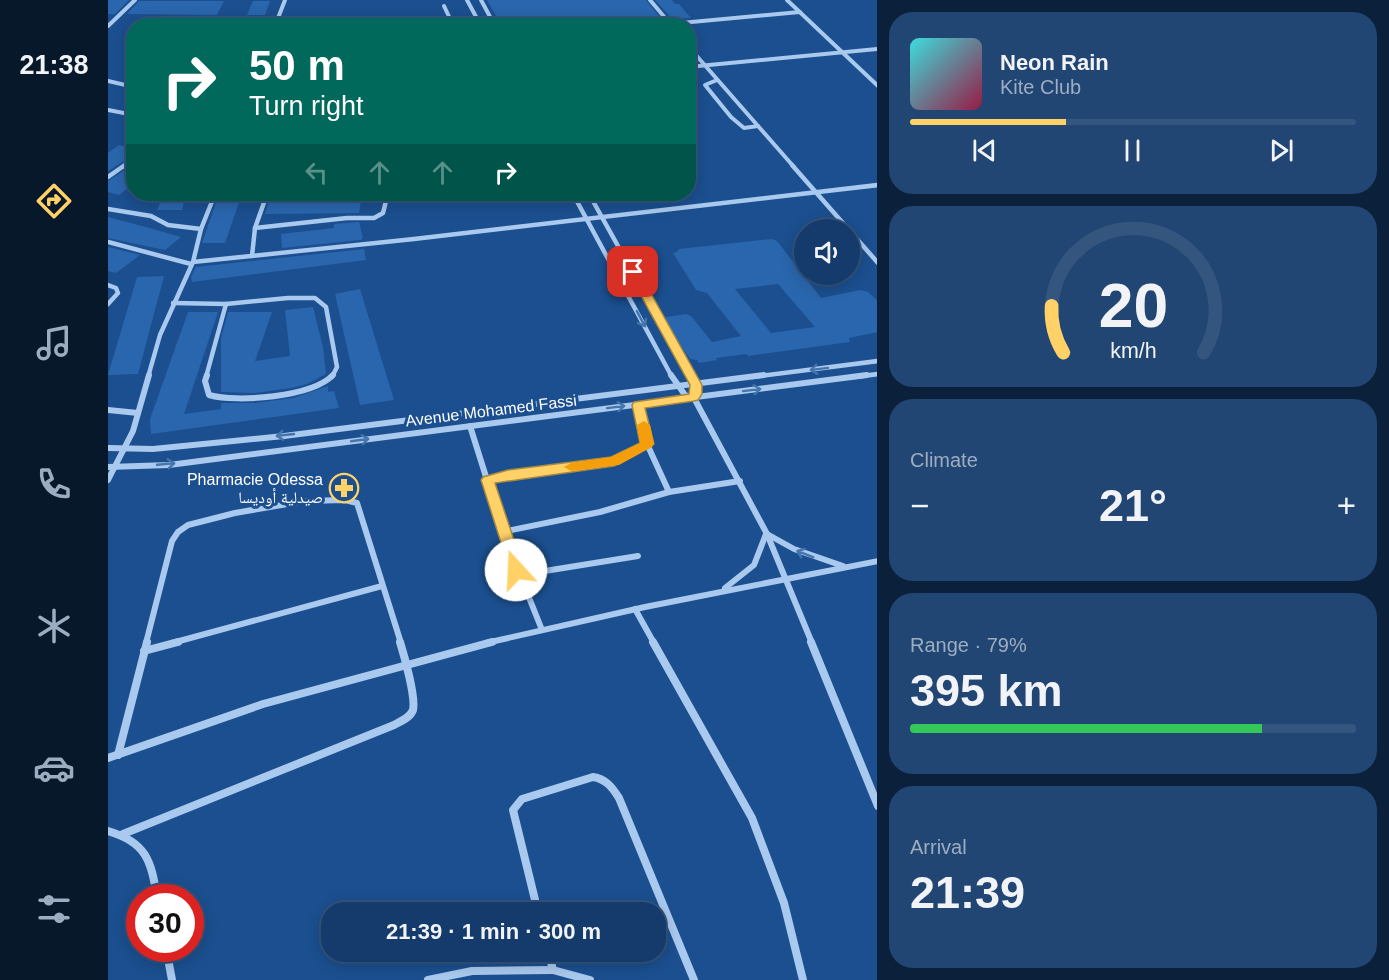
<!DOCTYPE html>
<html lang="en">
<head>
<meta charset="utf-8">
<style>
  :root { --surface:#143b6b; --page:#214673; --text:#f1f3f6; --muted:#9dadc1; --line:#33557e; --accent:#ffd166 }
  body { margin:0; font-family:Arial,"Noto Naskh Arabic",sans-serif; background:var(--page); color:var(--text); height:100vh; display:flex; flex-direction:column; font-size:22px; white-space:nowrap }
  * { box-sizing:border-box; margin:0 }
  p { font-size:20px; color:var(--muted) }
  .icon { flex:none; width:33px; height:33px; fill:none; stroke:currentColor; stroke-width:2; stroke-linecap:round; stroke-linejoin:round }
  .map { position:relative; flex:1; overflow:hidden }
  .drawer { display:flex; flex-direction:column; gap:12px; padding:12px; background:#0b203b; width:512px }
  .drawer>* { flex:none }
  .top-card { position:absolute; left:18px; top:18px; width:570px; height:183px; border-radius:24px; box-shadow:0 3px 15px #0003,0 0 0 2px var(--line); background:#00695c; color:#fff; overflow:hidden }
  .controls { position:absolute; left:686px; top:219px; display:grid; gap:12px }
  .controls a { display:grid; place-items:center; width:66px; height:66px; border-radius:50%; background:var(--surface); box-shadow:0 3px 15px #0003,0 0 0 2px var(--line); font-size:30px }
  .speed { position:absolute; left:18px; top:884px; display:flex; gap:12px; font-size:30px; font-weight:700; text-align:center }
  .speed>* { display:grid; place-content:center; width:78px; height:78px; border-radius:50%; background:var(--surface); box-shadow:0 3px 15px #0003,0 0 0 2px var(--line); line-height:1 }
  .speed .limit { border:9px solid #d22; background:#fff; color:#111 }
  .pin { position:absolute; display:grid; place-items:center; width:51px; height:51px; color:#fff; margin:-26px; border-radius:12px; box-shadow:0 3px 9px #0006 }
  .me { position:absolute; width:66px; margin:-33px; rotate:340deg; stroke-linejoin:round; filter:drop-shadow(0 0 4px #0008) }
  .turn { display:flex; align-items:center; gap:21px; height:126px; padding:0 24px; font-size:27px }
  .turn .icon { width:78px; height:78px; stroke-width:2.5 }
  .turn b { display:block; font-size:42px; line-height:51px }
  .lanes { display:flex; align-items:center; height:57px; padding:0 24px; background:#0003; justify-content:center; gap:30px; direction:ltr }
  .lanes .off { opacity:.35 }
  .big { font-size:45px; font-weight:800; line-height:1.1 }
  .drawer .tile { flex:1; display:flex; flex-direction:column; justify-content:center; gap:9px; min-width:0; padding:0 21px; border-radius:24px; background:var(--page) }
  .drawer .dial { align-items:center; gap:0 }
  .dial svg { height:156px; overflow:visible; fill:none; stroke:var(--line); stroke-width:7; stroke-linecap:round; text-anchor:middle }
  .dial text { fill:var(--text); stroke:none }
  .song { display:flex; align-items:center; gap:18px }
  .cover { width:72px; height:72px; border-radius:9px; background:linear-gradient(135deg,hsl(180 70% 55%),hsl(340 70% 35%)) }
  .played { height:6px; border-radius:3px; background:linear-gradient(90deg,var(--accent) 35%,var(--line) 35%) }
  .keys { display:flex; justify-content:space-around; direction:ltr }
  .heat { display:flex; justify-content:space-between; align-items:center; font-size:33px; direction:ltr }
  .charge { height:9px; border-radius:4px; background:linear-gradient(90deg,#34c759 79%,var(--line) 0) }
  .trip { position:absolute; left:213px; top:902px; width:345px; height:60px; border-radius:24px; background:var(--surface); box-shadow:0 3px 15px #0003,0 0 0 2px var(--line); font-weight:800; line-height:60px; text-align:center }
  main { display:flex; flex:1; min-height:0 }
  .dock { display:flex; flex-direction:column; width:108px; justify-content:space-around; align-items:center; background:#08182b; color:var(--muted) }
  .dock .icon { width:42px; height:42px }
  .dock .selected { color:var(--accent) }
  .dock b { font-size:27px; color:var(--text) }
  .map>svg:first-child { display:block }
</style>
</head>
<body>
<main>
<nav class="dock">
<b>21:38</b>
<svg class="icon selected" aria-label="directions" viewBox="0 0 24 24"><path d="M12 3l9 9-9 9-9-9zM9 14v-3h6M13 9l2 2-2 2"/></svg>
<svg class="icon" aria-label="music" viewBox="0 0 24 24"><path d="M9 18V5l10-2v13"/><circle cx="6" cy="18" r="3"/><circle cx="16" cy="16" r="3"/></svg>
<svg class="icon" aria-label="phone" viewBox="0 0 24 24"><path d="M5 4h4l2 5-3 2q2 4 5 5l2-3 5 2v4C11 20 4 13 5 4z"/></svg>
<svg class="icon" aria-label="climate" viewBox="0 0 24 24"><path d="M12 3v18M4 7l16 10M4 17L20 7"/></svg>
<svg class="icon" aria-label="car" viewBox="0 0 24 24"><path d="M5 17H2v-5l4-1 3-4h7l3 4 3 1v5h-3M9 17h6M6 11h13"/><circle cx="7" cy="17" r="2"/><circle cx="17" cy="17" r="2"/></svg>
<svg class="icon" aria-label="filters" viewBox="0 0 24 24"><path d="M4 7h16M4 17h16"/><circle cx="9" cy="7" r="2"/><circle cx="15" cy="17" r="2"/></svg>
</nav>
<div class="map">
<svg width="770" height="980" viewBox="0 0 770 980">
  <rect width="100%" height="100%" fill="#1b4f8f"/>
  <!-- building -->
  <g fill="#2a66ad" fill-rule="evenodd">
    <path d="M0 0H21L7 14H0Z"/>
    <path d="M379 0H538L554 20 539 21 543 26H526L516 16 452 22 451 18 409 22 411 26H394Z"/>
    <path d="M547 0H564L567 4H571L583 18 564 19Z"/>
    <path d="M31 1H116L109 15 19 14Z"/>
    <path d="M145 1H162L157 15H139Z"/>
    <path d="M11 145 26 149V155L0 171V153Z"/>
    <path d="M26 164V189L20 188 11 195 0 192V181Z"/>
    <path d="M56 194H78L74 210H49Z"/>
    <path d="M111 194H134L117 243H94Z"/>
    <path d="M161 201 174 200 253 201 251 213 157 214Z"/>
    <path d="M0 217 45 229 73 237 57 250 0 238Z"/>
    <path d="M251 222 255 238 253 240 174 248 173 234 226 228V224Z"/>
    <path d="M664 239 669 241 713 298 752 290 760 292 770 301V332L741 338 742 342 640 356 639 354 608 358 609 360 591 363 589 360 582 359 561 328 557 321 558 317 578 314 583 316 604 342 633 336 599 293 588 290 565 253 569 252 571 249ZM670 284 707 327 663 333 627 289Z"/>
    <path d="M0 247 32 255 8 273 0 271Z"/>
    <path d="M256 249 258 260 84 282 83 277 88 267Z"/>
    <path d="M56 276 30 374 0 375 29 277Z"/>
    <path d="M252 289 286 400 252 405 227 294Z"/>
    <path d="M205 307 215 347 218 374 199 384 183 388 147 393 113 392V338L120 312H164L147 361 182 356 177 310Z"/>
    <path d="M80 312H110L76 414 113 409V403H147L185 398 220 386V392L226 391 231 408 43 434 42 419Z"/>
  </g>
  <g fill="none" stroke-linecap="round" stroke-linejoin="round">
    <!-- minor-far3 -->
    <g stroke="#a9c9ee" stroke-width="4">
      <path d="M359 0 373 26"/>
      <path d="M373 0 387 26"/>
      <path d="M542 0 563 25"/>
      <path d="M679 0 770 86"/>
      <path d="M336 6 345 25"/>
      <path d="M562 24 692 12"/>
      <path d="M0 26 27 0"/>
      <path d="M167 26 177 0"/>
      <path d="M291 26 344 22"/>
      <path d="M451 26 516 20 522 26"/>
      <path d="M580 46 650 126 636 128 623 117 597 85 609 80"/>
      <path d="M580 67 770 49"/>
      <path d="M0 81 26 87"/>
      <path d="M0 110 26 115"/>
      <path d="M650 126 686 167"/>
      <path d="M15 167 26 159"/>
    </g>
    <!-- minor-far2 -->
    <g stroke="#a9c9ee" stroke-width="4.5">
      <path d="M684 165 741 230"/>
      <path d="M0 177 17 165"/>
      <path d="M465 194 564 377"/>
      <path d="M481 194 583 377"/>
      <path d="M0 209 43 216 60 225 93 229"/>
      <path d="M147 228 239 218H266L275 213 278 201 274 197 202 194"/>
      <path d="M741 230 770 263"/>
      <path d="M0 242 83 264"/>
      <path d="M144 256 147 228 159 194"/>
      <path d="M85 262 306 239 770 185"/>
      <path d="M0 285 8 288 10 293 0 304"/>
      <path d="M65 303 118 304"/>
      <path d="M118 304 180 298H207L218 307 229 367 224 377"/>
      <path d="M40 377 52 335 85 262 93 229 107 194"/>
      <path d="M98 377 118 304"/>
      <path d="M644 377 770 361"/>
      <path d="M747 377 770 374"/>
    </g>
    <!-- minor-far1 -->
    <g stroke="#a9c9ee" stroke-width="6">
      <path d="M99 375 97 381 101 395C129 403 204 397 225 375"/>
      <path d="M563 375 577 395 586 398 659 534 704 643"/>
      <path d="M583 375 588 385 586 398"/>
      <path d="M530 405 539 444 506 462 400 475 379 480 394 532 412 575 530 556"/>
      <path d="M0 410 30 413"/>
      <path d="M362 426 379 480"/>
      <path d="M539 444 561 492"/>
      <path d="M0 448 45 449 176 436 656 375"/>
      <path d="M0 467 61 465 759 375"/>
      <path d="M0 480 25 431 41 375"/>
      <path d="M394 532 492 512 561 492 632 481"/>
      <path d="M659 534 686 549 735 566"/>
      <path d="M412 575 434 630"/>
      <path d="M617 588 646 565 658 534"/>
      <path d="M527 609 546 643"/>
      <path d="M38 643 64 541 70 532 80 525 127 513 197 501 237 500 249 503 293 643"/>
      <path d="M64 643 274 586"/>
      <path d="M378 643 537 607 770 561"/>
    </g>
    <!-- minor -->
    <g stroke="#a9c9ee" stroke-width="8">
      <path d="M545 642 644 818 676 903 695 980"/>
      <path d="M703 642 770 806"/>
      <path d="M36 651 70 642"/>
      <path d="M10 755 39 642"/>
      <path d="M0 758 155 704 384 642"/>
      <path d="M0 831C38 842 43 860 49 897"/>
      <path d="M15 834 286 725C293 721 302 718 305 710 308 697 296 655 292 642"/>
      <path d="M430 912 405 810 414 799 485 777C498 779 504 787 511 798L586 980"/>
      <path d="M58 948 64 980"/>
      <path d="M440 951 445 970 482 980"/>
      <path d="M320 980 364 971 445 970"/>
    </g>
  </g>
  <!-- one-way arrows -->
  <defs><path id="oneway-shaft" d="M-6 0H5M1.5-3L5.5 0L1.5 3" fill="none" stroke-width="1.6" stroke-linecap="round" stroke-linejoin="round" transform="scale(1.5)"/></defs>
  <g stroke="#4674ac">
    <use href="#oneway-shaft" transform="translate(533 319) rotate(62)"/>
    <use href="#oneway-shaft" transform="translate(711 369) rotate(173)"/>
    <use href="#oneway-shaft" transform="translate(644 390) rotate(-7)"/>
    <use href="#oneway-shaft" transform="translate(508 407) rotate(-7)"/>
    <use href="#oneway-shaft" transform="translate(177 435) rotate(174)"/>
    <use href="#oneway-shaft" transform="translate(252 440) rotate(-8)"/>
    <use href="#oneway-shaft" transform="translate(58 464) rotate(-5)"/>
    <use href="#oneway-shaft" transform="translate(697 554) rotate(-158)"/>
  </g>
  <!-- route -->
  <path fill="#ffd166" stroke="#a68842" stroke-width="1.5" d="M525 269 531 272 594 385V394L590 400 586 401 537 408 546 444 506 466 387 483 416 570 414 574H403L373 480 375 477 400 470 503 457 532 443 524 405 526 402 581 394 582 385 520 272Z"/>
  <!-- slow -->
  <path fill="#f59e0b" d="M536 421 542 425 546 444 544 447 511 465 463 471 456 467 463 463 503 457 532 443 529 425Z"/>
  <!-- icons -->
  <defs>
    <g id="pharmacy-ring" transform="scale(1.5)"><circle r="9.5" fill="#1b4f8f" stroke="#ffd166" stroke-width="1.5"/><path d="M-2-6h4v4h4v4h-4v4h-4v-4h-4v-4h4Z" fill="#ffd166"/></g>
  </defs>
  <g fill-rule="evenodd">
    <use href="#pharmacy-ring" x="236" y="488"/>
  </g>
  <g text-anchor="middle" stroke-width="6" stroke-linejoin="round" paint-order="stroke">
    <!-- street labels -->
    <g font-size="16" fill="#fff" stroke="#1b4f8f">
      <text transform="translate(383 410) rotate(-7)" y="6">Avenue Mohamed Fassi</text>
    </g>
    <!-- poi labels -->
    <g font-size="16" fill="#fff" stroke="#1b4f8f" text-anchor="end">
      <text x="215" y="485">Pharmacie Odessa<tspan x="215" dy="18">صيدلية أوديسا</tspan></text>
    </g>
  </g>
</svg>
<div class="controls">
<a><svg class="icon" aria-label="sound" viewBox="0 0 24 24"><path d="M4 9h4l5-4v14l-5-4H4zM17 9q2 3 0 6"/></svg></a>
</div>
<div class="speed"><div class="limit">30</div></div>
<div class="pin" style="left:525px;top:272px;background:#d93025"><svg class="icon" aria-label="arrive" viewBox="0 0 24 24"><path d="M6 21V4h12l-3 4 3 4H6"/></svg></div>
<svg class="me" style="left:408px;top:570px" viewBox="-20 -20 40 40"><circle r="19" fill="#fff"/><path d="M0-13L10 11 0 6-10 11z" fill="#ffd166"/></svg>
<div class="trip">21:39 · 1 min · 300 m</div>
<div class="top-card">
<div class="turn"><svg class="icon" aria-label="right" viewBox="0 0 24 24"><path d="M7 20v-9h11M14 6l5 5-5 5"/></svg><div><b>50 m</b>Turn right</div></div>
<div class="lanes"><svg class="icon off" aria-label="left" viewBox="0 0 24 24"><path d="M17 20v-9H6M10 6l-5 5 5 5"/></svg><svg class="icon off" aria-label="ahead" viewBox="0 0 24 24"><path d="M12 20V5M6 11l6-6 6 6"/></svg><svg class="icon off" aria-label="ahead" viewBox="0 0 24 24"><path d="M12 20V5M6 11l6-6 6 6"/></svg><svg class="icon" aria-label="right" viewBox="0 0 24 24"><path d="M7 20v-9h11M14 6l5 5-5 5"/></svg></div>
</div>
</div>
<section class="drawer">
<div class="tile">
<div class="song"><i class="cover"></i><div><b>Neon Rain</b><p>Kite Club</p></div></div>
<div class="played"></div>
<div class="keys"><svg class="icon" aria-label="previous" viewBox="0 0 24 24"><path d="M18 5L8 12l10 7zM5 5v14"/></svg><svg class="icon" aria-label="pause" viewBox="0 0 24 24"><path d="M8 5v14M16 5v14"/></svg><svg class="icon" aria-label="next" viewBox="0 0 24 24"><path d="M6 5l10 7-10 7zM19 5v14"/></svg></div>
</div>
<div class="tile dial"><svg viewBox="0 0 100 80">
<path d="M14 69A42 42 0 1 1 86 69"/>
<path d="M14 69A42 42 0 0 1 8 45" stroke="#ffd166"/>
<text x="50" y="56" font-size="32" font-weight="700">20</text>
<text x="50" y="72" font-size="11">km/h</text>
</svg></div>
<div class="tile"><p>Climate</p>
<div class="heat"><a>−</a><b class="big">21°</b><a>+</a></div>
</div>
<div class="tile"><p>Range · 79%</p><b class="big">395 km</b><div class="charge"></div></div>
<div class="tile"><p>Arrival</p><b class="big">21:39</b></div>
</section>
</main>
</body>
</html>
